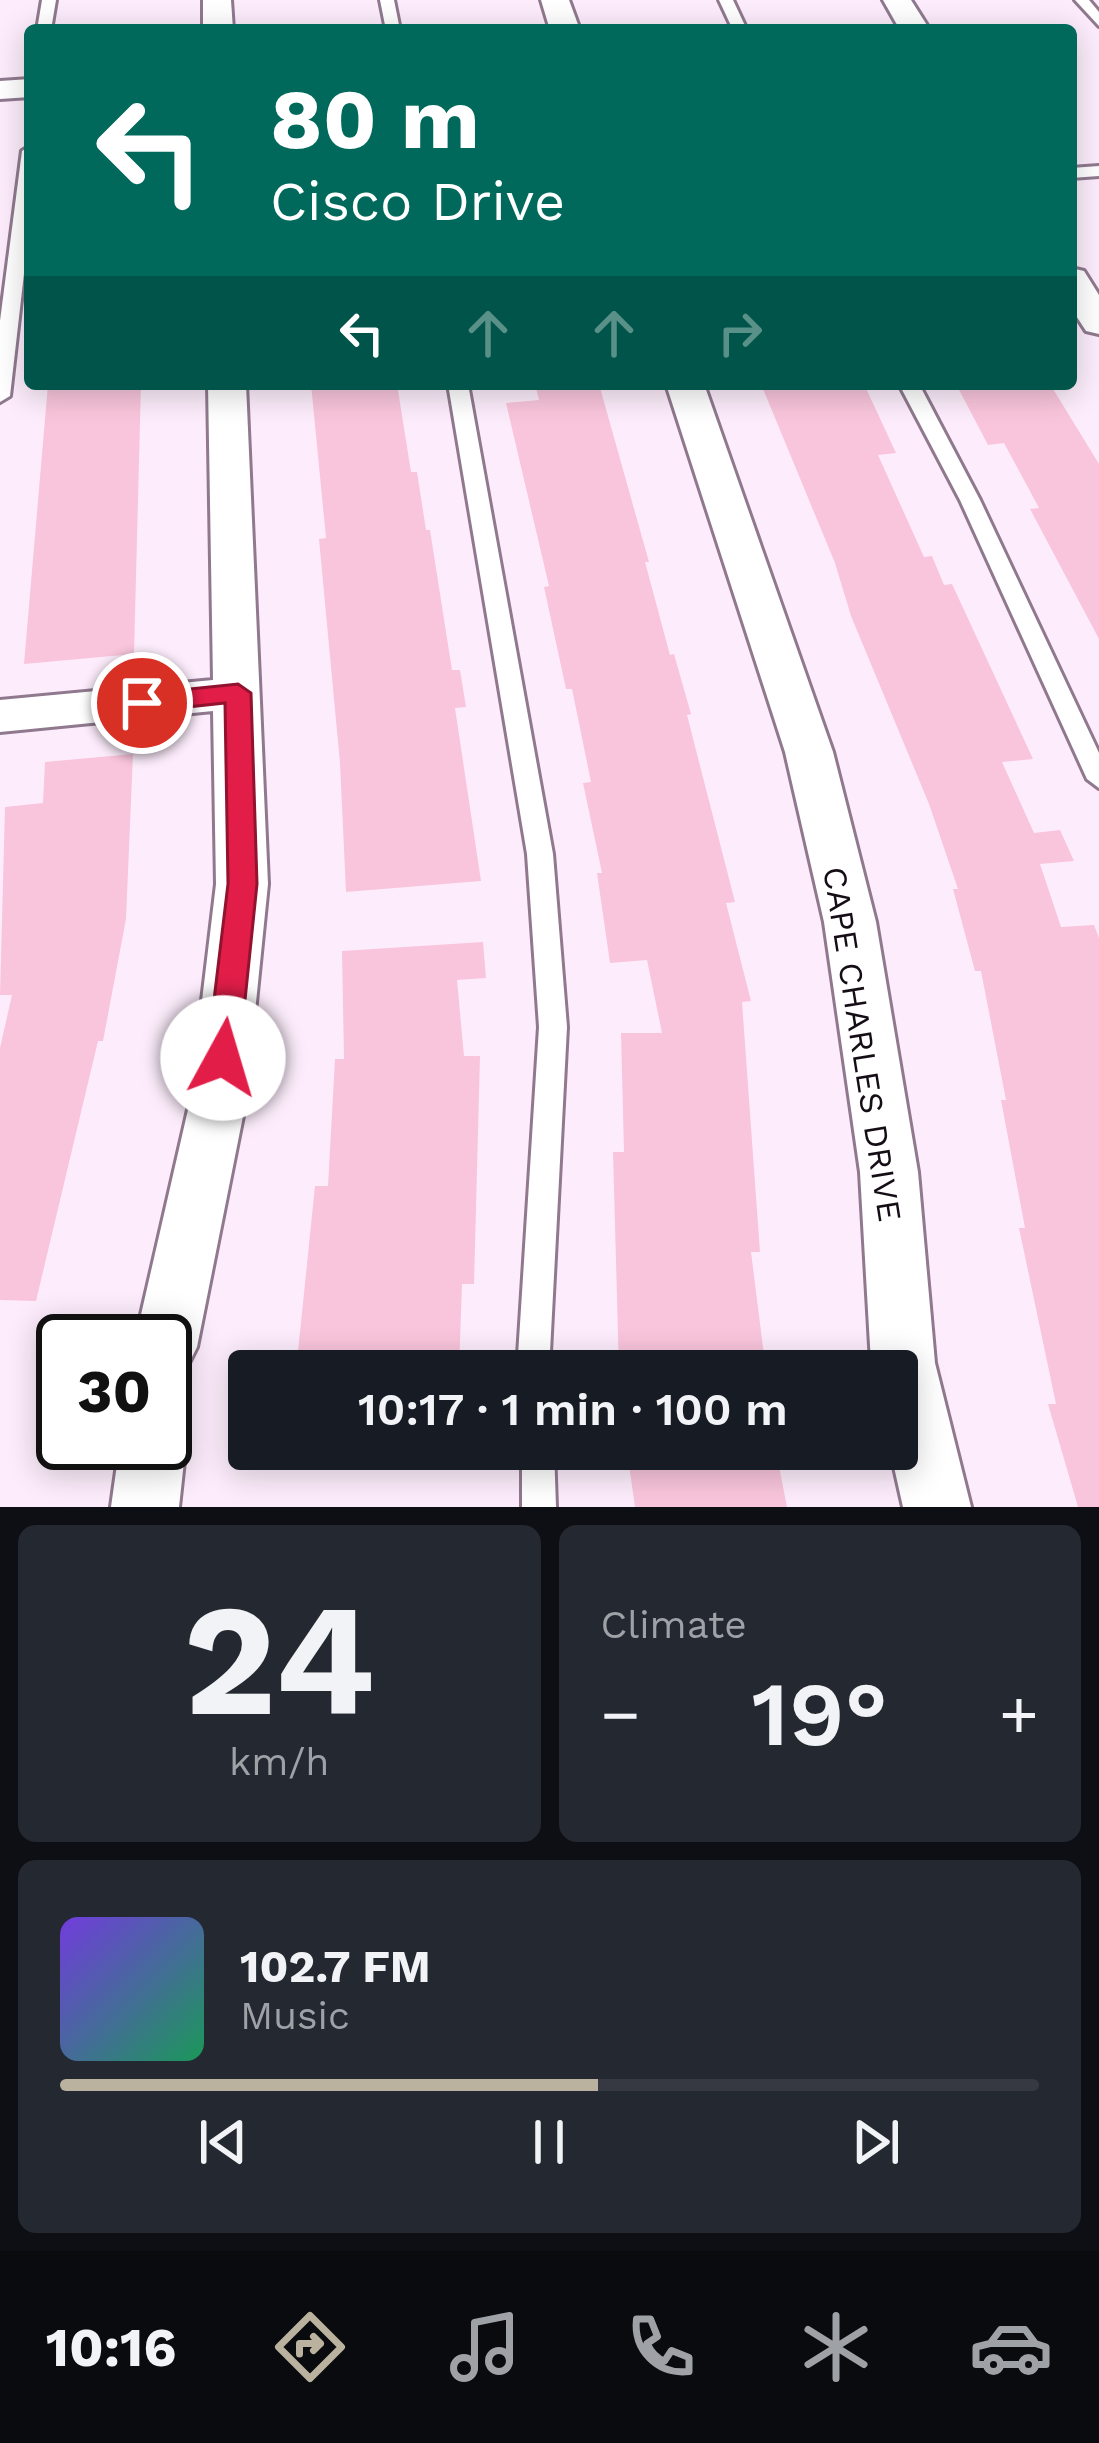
<!DOCTYPE html>
<html lang="en">
<head>
<meta charset="utf-8">
<style>
  :root { --surface:#171b24; --page:#242831; --text:#f1f3f6; --muted:#9ea1a6; --line:#363941; --accent:#bab29e }
  body { margin:0; font-family:"Work Sans",sans-serif; background:var(--page); color:var(--text); height:100vh; display:flex; flex-direction:column; font-size:45px; white-space:nowrap }
  * { box-sizing:border-box; margin:0 }
  p { font-size:39px; color:var(--muted) }
  .icon { flex:none; width:66px; height:66px; fill:none; stroke:currentColor; stroke-width:2; stroke-linecap:round; stroke-linejoin:round }
  .map { position:relative; height:1507px; overflow:hidden }
  .panel { display:flex; flex-direction:column; gap:18px; padding:18px; background:#0d0f14; flex:1 }
  .panel>* { flex:none }
  .hud { position:absolute; left:24px; top:24px; width:1053px; height:366px; border-radius:12px; box-shadow:0 6px 30px #0003; background:#00695c; color:#fff; overflow:hidden }
  .speed { position:absolute; left:36px; top:1314px; display:flex; gap:24px; font-size:60px; font-weight:700; text-align:center }
  .speed>* { display:grid; place-content:center; width:156px; height:156px; border-radius:50%; background:var(--surface); box-shadow:0 6px 30px #0003; line-height:1 }
  .speed .limit { border:6px solid #111; border-radius:18px; background:#fff; color:#111 }
  .pin { position:absolute; display:grid; place-items:center; width:102px; height:102px; color:#fff; margin:-51px; border:6px solid #fff; border-radius:50%; box-shadow:0 3px 12px #0007 }
  .me { position:absolute; width:132px; margin:-66px; rotate:6deg; stroke-linejoin:round; filter:drop-shadow(0 0 9px #0008) }
  .turn { display:flex; align-items:center; gap:42px; height:252px; padding:0 48px; font-size:54px }
  .turn .icon { width:156px; height:156px; stroke-width:2.5 }
  .turn b { display:block; font-size:84px; line-height:102px }
  .lanes { display:flex; align-items:center; height:114px; padding:0 48px; background:#0003; justify-content:center; gap:60px; direction:ltr }
  .lanes .off { opacity:.35 }
  .big { font-size:90px; font-weight:600; line-height:1.1 }
  .panel .tile { flex:1; display:flex; flex-direction:column; justify-content:center; gap:18px; min-width:0; padding:0 42px; border-radius:18px; background:var(--page) }
  .panel .dial { align-items:center; gap:0 }
  .dial b { font-size:156px; line-height:1 }
  .song { display:flex; align-items:center; gap:36px }
  .cover { width:144px; height:144px; border-radius:18px; background:linear-gradient(135deg,hsl(260 70% 55%),hsl(150 70% 35%)) }
  .played { height:12px; border-radius:6px; background:linear-gradient(90deg,var(--accent) 55%,var(--line) 55%) }
  .keys { display:flex; justify-content:space-around; direction:ltr }
  .heat { display:flex; justify-content:space-between; align-items:center; font-size:66px; direction:ltr }
  .panel .tiles { flex:1; display:grid; gap:18px; grid-template-columns:1fr 1fr }
  .tile:last-child { grid-column:span 2 }
  .trip { position:absolute; left:228px; top:1350px; width:690px; height:120px; border-radius:12px; background:var(--surface); box-shadow:0 6px 30px #0003; font-weight:600; line-height:120px; text-align:center }
  .menu { display:flex; height:192px; justify-content:space-around; align-items:center; background:#090b0e; color:var(--muted) }
  .menu .icon { width:84px; height:84px }
  .menu .selected { color:var(--accent) }
  .menu b { font-size:54px; color:var(--text) }
  .map>svg:first-child { display:block }
</style>
</head>
<body>
<div class="map">
<svg width="1099" height="1507" viewBox="0 0 1099 1507">
  <rect width="100%" height="100%" fill="#fdedfc"/>
  <!-- building -->
  <g fill="#f9c5dc">
    <path d="M48 384H141L134 654 24 664Z"/>
    <path d="M311 384H397L411 472H417L426 530H430L452 670H460L466 707 455 708 481 881 346 892 340 763 319 539 326 538Z"/>
    <path d="M535 384H599L649 562H645L670 655 674 654 691 714 687 715 735 902 726 903 751 1001 742 1002 760 1252H751L766 1371H619L613 1152H624L621 1033H662L647 960 610 963 597 873H602L583 783 591 782 572 689H566L544 587 549 586 506 403 539 400Z"/>
    <path d="M761 384H864L896 453 878 455 924 557 932 556 944 585 952 584 1033 759 1002 762 1034 833 1060 830 1074 861 1040 864 1061 927 1094 925 1099 938V1507H1078L1048 1404H1056L1019 1228H1025L1001 1100H1006L981 971H975L953 889H958L929 804 851 616 835 563Z"/>
    <path d="M956 384H1050L1099 464V639L1030 509 1039 508 1004 443 988 445Z"/>
    <path d="M133 754 126 919 103 1041H98L36 1301 0 1300V1048L12 995H0L5 807 43 803 45 762Z"/>
    <path d="M483 942 486 978 457 980 464 1056H480L474 1284H462L459 1371H296L315 1186H328L335 1059H344L342 951Z"/>
    <path d="M776 1451 787 1507H635L629 1465Z"/>
  </g>
  <g fill="none" stroke-linecap="round" stroke-linejoin="round">
    <!-- lane casing -->
    <g stroke="#90798f" stroke-width="6">
      <g id="lane">
        <path d="M42 0H56L51 30H37Z"/>
        <path d="M380 0H394L400 30H386Z"/>
        <path d="M719 0H733L747 30H733Z"/>
        <path d="M1075 0H1089L1099 12V26Z"/>
        <path d="M30 146V221L10 396 0 402V321L22 151Z"/>
        <path d="M1099 166V176L1071 178V168Z"/>
        <path d="M448 384H468L553 854 567 1027 549 1371H517L539 1027 527 854Z"/>
        <path d="M899 384H919L980 500 1099 753V788L1087 779 960 500Z"/>
        <path d="M522 1449H554L556 1507H522Z"/>
      </g>
    </g>
    <!-- street casing -->
    <g stroke="#90798f" stroke-width="6">
      <g id="street">
        <path d="M203 0H231L233 30H203Z"/>
        <path d="M541 0H569L580 30H550Z"/>
        <path d="M883 0H911L930 30H900Z"/>
        <path d="M30 79V97L0 99V81Z"/>
        <path d="M1071 268 1084 271 1099 295V334L1086 331 1071 308Z"/>
        <path d="M208 384H246L268 884 246 1101 197 1347 187 1367 165 1376V1341H135L190 1101 216 884 213 711 0 732V700L213 680Z"/>
        <path d="M666 384H704L833 752 876 922 918 1172 935 1363 971 1507H903L890 1449H897V1371H873L871 1363 860 1172 824 922 785 752Z"/>
        <path d="M165 1416 176 1421 186 1443 179 1507H111L120 1443H165Z"/>
      </g>
    </g>
    <!-- lane -->
    <use href="#lane" fill="#fff" fill-rule="evenodd"/>
    <!-- street -->
    <use href="#street" fill="#fff" fill-rule="evenodd"/>
  </g>
  <!-- route -->
  <path fill="#e11d48" stroke="#92132f" stroke-width="3" d="M238 684 251 693 257 884 239 1058 234 1067 223 1070 212 1067 207 1058 228 884 225 703 142 712 129 703 142 694Z"/>
  <g text-anchor="middle" stroke-width="9" stroke-linejoin="round" paint-order="stroke">
    <!-- street labels -->
    <g font-size="33" fill="#150d15" stroke="#fff">
      <text transform="translate(863 1044) rotate(81)" y="12">CAPE CHARLES DRIVE</text>
    </g>
  </g>
</svg>
<div class="speed"><div class="limit">30</div></div>
<div class="pin" style="left:142px;top:703px;background:#d93025"><svg class="icon" aria-label="arrive" viewBox="0 0 24 24"><path d="M6 21V4h12l-3 4 3 4H6"/></svg></div>
<svg class="me" style="left:223px;top:1058px" viewBox="-20 -20 40 40"><circle r="19" fill="#fff"/><path d="M0-13L10 11 0 6-10 11z" fill="#e11d48"/></svg>
<div class="trip">10:17 · 1 min · 100 m</div>
<div class="hud">
<div class="turn"><svg class="icon" aria-label="left" viewBox="0 0 24 24"><path d="M17 20v-9H6M10 6l-5 5 5 5"/></svg><div><b>80 m</b>Cisco Drive</div></div>
<div class="lanes"><svg class="icon" aria-label="left" viewBox="0 0 24 24"><path d="M17 20v-9H6M10 6l-5 5 5 5"/></svg><svg class="icon off" aria-label="ahead" viewBox="0 0 24 24"><path d="M12 20V5M6 11l6-6 6 6"/></svg><svg class="icon off" aria-label="ahead" viewBox="0 0 24 24"><path d="M12 20V5M6 11l6-6 6 6"/></svg><svg class="icon off" aria-label="right" viewBox="0 0 24 24"><path d="M7 20v-9h11M14 6l5 5-5 5"/></svg></div>
</div>
</div>
<section class="panel">
<div class="tiles">
<div class="tile dial"><b>24</b><p>km/h</p></div>
<div class="tile"><p>Climate</p>
<div class="heat"><a>−</a><b class="big">19°</b><a>+</a></div>
</div>
<div class="tile">
<div class="song"><i class="cover"></i><div><b>102.7 FM</b><p>Music</p></div></div>
<div class="played"></div>
<div class="keys"><svg class="icon" aria-label="previous" viewBox="0 0 24 24"><path d="M18 5L8 12l10 7zM5 5v14"/></svg><svg class="icon" aria-label="pause" viewBox="0 0 24 24"><path d="M8 5v14M16 5v14"/></svg><svg class="icon" aria-label="next" viewBox="0 0 24 24"><path d="M6 5l10 7-10 7zM19 5v14"/></svg></div>
</div>
</div>
</section>
<nav class="menu">
<b>10:16</b>
<svg class="icon selected" aria-label="directions" viewBox="0 0 24 24"><path d="M12 3l9 9-9 9-9-9zM9 14v-3h6M13 9l2 2-2 2"/></svg>
<svg class="icon" aria-label="music" viewBox="0 0 24 24"><path d="M9 18V5l10-2v13"/><circle cx="6" cy="18" r="3"/><circle cx="16" cy="16" r="3"/></svg>
<svg class="icon" aria-label="phone" viewBox="0 0 24 24"><path d="M5 4h4l2 5-3 2q2 4 5 5l2-3 5 2v4C11 20 4 13 5 4z"/></svg>
<svg class="icon" aria-label="climate" viewBox="0 0 24 24"><path d="M12 3v18M4 7l16 10M4 17L20 7"/></svg>
<svg class="icon" aria-label="car" viewBox="0 0 24 24"><path d="M5 17H2v-5l4-1 3-4h7l3 4 3 1v5h-3M9 17h6M6 11h13"/><circle cx="7" cy="17" r="2"/><circle cx="17" cy="17" r="2"/></svg>
</nav>
</body>
</html>
